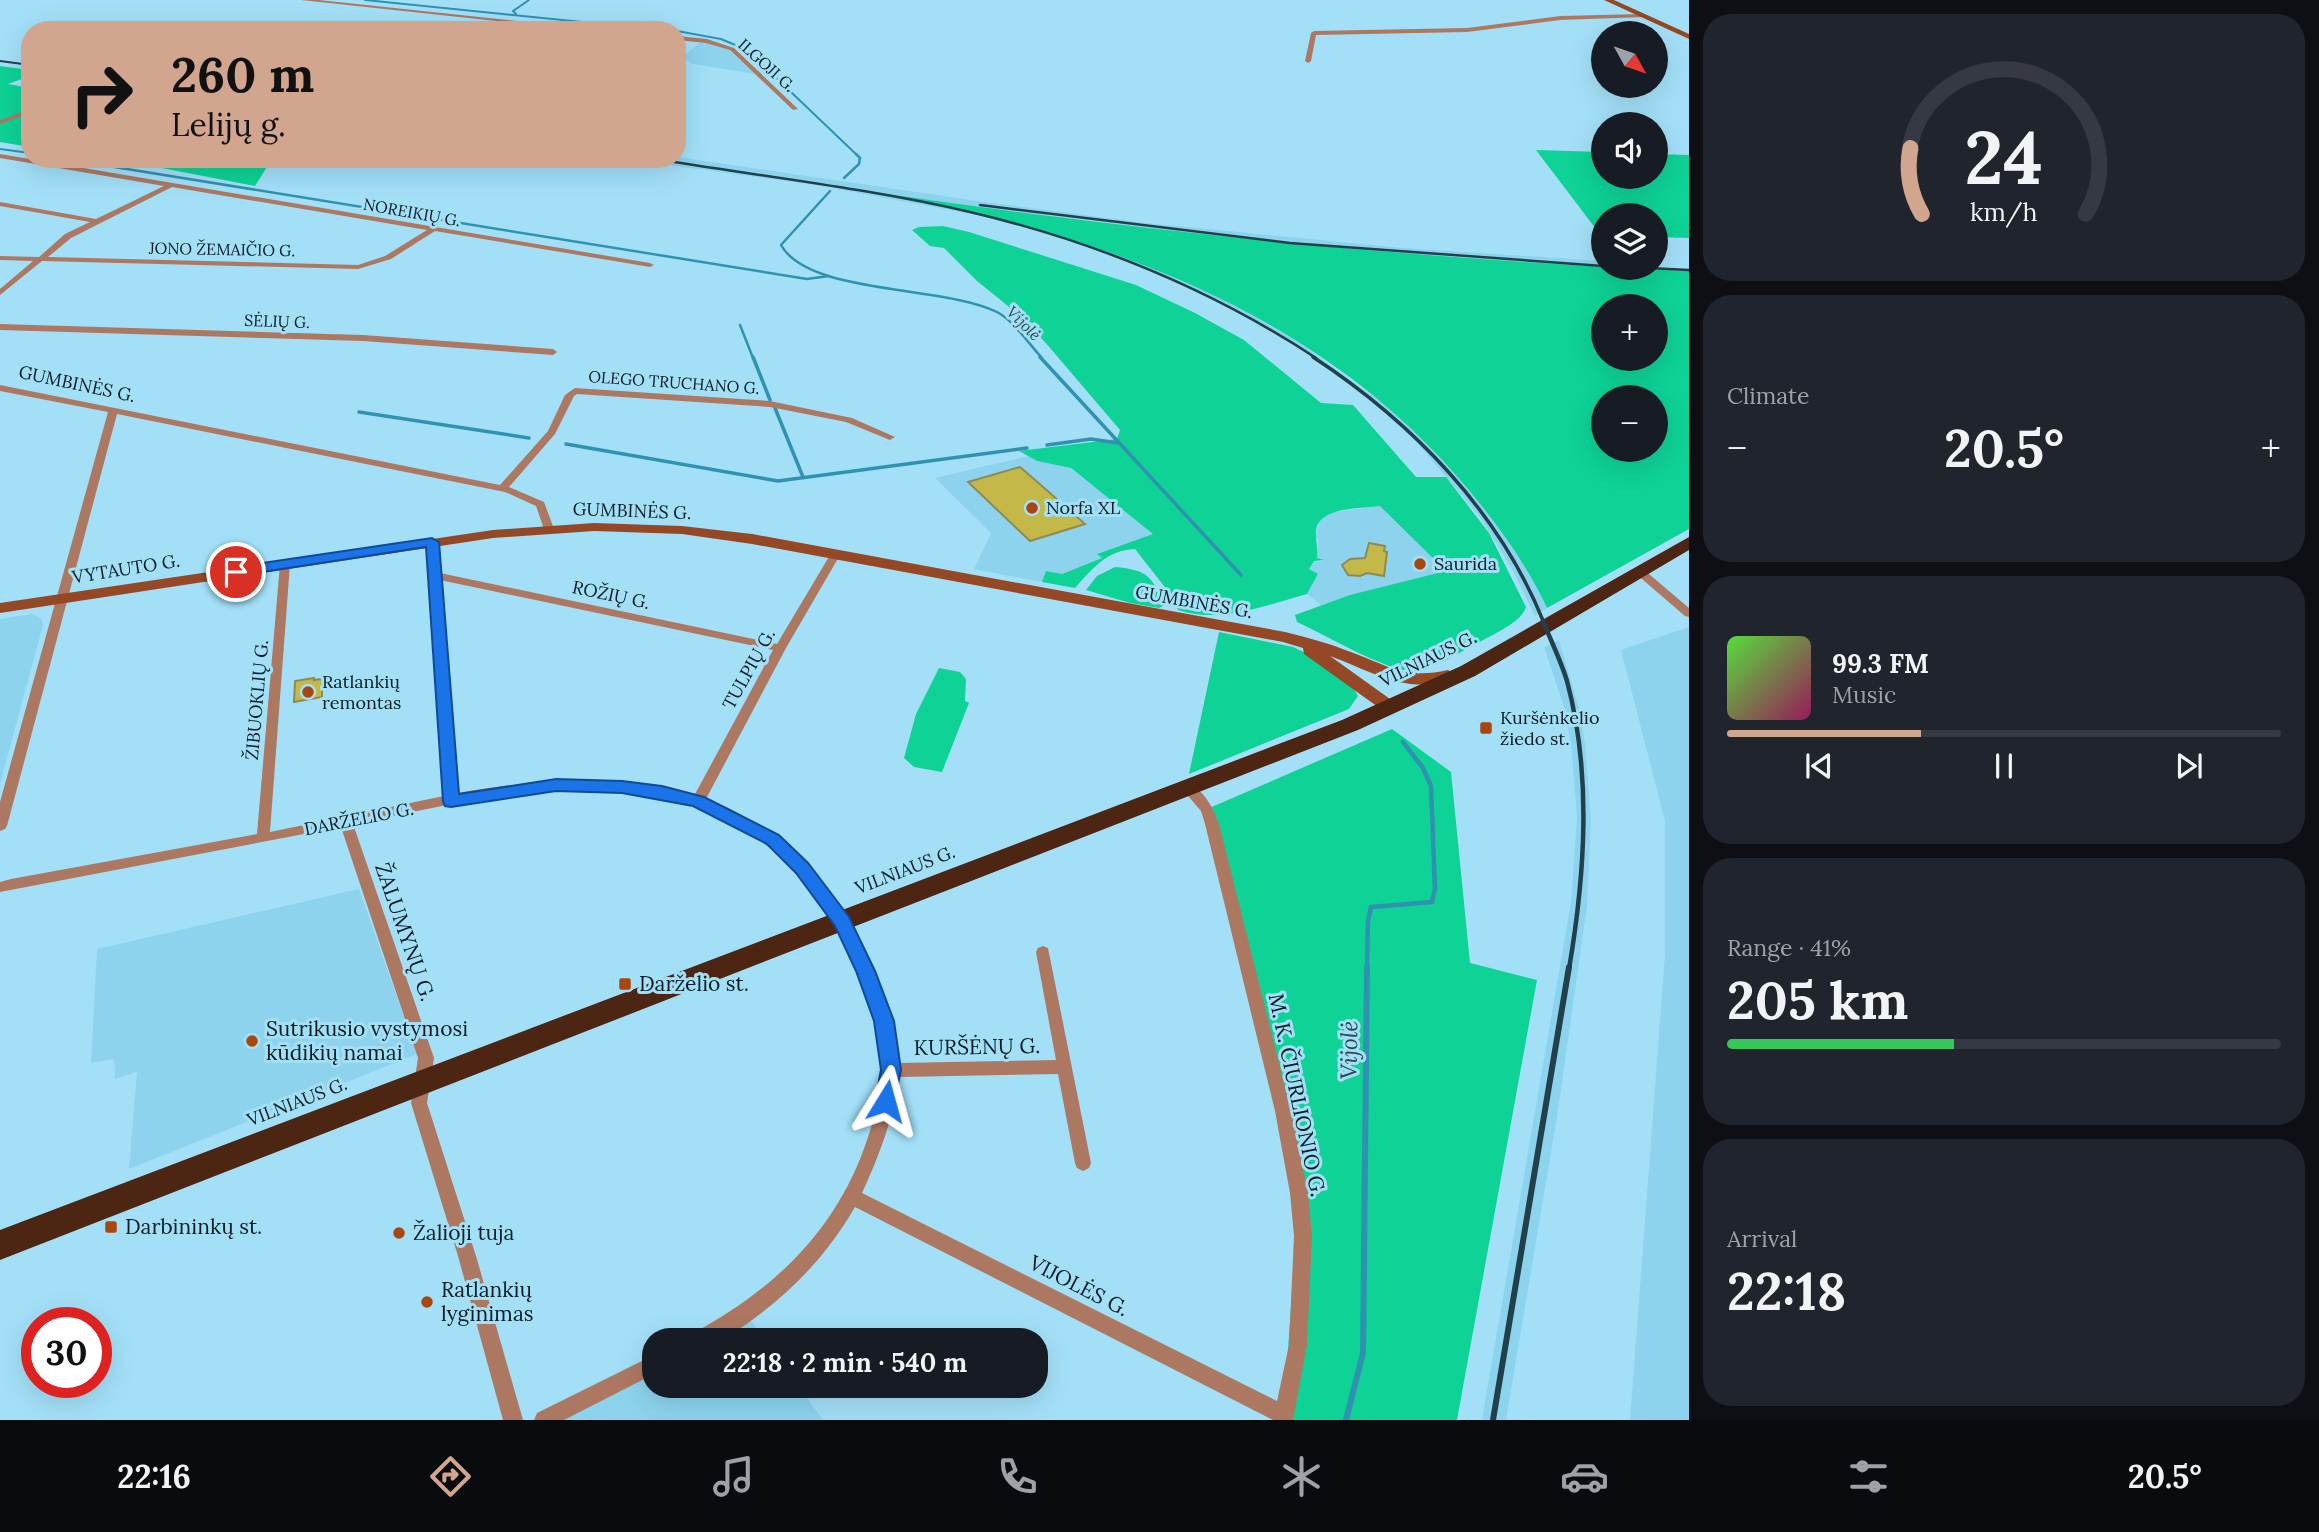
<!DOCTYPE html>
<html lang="en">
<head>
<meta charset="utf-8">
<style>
  :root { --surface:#171b24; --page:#20242c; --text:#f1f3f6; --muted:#9ea1a6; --line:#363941; --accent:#d1a58e }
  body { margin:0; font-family:Lora,serif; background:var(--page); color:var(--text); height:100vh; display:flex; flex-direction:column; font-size:26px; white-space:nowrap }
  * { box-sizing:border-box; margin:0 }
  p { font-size:23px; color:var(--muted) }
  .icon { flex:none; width:38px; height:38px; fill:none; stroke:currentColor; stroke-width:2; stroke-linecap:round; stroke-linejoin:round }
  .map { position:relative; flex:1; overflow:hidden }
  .side { display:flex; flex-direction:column; gap:14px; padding:14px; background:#0d0f14; width:630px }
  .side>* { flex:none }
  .hud { position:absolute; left:21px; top:21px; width:665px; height:147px; border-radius:28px; box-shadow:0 7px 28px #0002; background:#d1a58e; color:#111; overflow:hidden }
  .needle { width:46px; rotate:130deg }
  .tools { position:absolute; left:1591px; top:21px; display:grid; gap:14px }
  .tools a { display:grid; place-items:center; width:77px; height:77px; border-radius:50%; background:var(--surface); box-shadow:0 7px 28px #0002; font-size:35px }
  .speed { position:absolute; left:21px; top:1307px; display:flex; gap:14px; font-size:35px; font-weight:700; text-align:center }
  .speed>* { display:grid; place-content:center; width:91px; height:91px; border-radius:50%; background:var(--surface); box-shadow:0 7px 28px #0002; line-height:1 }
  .speed .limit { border:10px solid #d22; background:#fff; color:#111 }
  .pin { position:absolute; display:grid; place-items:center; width:60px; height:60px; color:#fff; margin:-30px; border:4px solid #fff; border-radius:50%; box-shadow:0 2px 7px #0007 }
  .me { position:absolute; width:77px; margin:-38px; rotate:8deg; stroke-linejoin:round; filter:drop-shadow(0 0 5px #0008) }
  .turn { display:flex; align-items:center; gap:24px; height:147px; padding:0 35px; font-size:32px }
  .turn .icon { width:91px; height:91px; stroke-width:2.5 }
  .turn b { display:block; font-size:49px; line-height:60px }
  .big { font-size:52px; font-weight:700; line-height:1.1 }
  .side .tile { flex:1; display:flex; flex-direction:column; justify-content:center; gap:10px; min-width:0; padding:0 24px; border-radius:28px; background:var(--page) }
  .side .dial { align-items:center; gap:0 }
  .dial svg { height:182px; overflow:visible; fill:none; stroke:var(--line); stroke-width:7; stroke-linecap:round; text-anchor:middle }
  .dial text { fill:var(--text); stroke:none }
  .song { display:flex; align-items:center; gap:21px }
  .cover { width:84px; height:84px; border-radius:10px; background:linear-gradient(135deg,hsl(110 70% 55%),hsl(330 70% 35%)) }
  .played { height:7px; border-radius:4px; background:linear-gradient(90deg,var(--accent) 35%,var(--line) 35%) }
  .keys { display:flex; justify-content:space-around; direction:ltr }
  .heat { display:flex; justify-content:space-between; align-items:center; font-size:38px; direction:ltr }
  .charge { height:10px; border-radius:5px; background:linear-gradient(90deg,#34c759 41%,var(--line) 0) }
  .trip { position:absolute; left:642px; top:1328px; width:406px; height:70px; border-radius:28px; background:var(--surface); box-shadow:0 7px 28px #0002; font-weight:700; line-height:70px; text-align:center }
  .tabs { display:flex; height:112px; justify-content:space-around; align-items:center; background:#090b0e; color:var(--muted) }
  .tabs .icon { width:49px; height:49px }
  .tabs .on { color:var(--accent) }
  .tabs b { font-size:32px; color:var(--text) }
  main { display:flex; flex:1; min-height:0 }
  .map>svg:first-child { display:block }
</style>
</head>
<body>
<main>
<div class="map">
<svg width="1689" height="1420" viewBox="0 0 1689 1420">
  <rect width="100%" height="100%" fill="#a3e0f8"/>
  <!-- built -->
  <g fill="#8dd3ee">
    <path d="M708 42 729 50 755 74 693 64 682 58 699 43Z"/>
    <path d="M677 157 985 202 1146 223 1403 248 1603 261V267L1524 263 1275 244 901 197 1012 221 1121 255 1227 301 1297 341 1381 402 1419 435 1454 473 1490 515 1527 570 1547 608 1535 616 1512 569 1480 517 1412 437 1376 404 1335 373 1291 343 1223 304 1118 257 1046 233 982 216 815 185 638 161 677 159Z"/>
    <path d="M1029 456 1037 461 1070 468 1154 534 1098 553 1102 558 1061 574 1047 571 1042 582 974 569 991 533 935 478Z"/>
    <path d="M1380 506 1447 571 1321 605 1307 594 1318 574 1308 570 1314 561 1322 562 1323 560 1317 558 1318 539 1315 536 1320 520 1328 513Z"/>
    <path d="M32 614 41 618 43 625 0 784V619Z"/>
    <path d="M1689 627V1420H1630L1665 954V821L1621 650Z"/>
    <path d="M1559 640 1579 708 1585 744 1591 819 1587 906 1557 1117 1506 1420H1482L1571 902 1577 817 1571 743 1563 704 1544 647Z"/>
    <path d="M359 889 417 1054 129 1169 137 1072 115 1079 114 1059 91 1063 97 949Z"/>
    <path d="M746 1314 765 1340H701L717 1332Z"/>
    <path d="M654 1364V1386H798L823 1420H544Z"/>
  </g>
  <!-- green -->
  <g fill="#0ed296" fill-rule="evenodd">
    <path d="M0 66 30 70V76L8 84 30 88V147L0 142Z"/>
    <path d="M1536 150 1603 152V177H1656V154L1689 155V238L1656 237V215H1603V234L1599 233Z"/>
    <path d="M115 159H272L255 186Z"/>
    <path d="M873 192C1146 232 1414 259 1689 271V529L1547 608C1527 565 1498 525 1468 489 1317 308 1097 233 873 192ZM1603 306H1656V359H1603ZM1603 397H1656V450H1603Z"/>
    <path d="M943 226 969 232 1136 285 1195 313 1244 340 1321 403 1353 405 1416 477H1446L1489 533 1526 607C1522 621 1498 632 1485 639 1466 649 1431 671 1411 671 1384 670 1324 634 1297 622L1295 615 1350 595 1446 571 1380 506C1360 509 1313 506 1316 536 1316 542 1318 550 1317 558L1324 560 1314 561 1309 569 1318 574 1307 594C1268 605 1219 624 1178 610L1175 604 1180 599 1175 600 1135 549C1107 550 1093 568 1075 588L1042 582 1046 571 1062 574 1102 558 1097 554 1153 534 1071 468 1037 461 1019 451 1117 439 1120 430 1045 342 1008 306 977 281 944 248 930 246 912 230 919 227Z"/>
    <path d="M1115 567C1148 570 1151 576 1165 605L1159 608 1130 603 1086 590 1097 576Z"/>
    <path d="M1219 632 1293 647 1308 654 1354 689 1358 696 1349 709 1189 774Z"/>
    <path d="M939 668 960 672 966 679 965 701 969 703 942 772 914 767 904 758 916 714Z"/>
    <path d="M1392 729 1451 772 1470 963 1537 980 1457 1420H1283L1299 1193 1207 809Z"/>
  </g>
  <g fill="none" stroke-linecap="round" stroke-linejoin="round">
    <!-- stream-far4 -->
    <g stroke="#2f92b1" stroke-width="2">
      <path d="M365 0 661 30"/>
      <path d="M516 14 513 11 529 0"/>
      <path d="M677 31 721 39 747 50 858 156"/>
      <path d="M0 149 30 153"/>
    </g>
    <!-- stream-far3 -->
    <g stroke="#2f92b1" stroke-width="2.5">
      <path d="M65 159 807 279 829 276"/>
      <path d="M844 178 859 164 860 158 856 154"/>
      <path d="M830 191 781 245C809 295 943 285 997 312 1014 321 1029 344 1042 358"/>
      <path d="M740 325 753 358"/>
    </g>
    <!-- stream-far2 -->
    <g stroke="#2f92b1" stroke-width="3.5">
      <path d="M753 357 770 400"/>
      <path d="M1040 357 1241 575"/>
      <path d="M775 408 803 477"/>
      <path d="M359 412 529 438"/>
      <path d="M566 444 778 481 1027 448"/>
      <path d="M1047 445 1091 439 1118 443"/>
    </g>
    <!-- stream-far1 -->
    <path stroke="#2f92b1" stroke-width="4.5" d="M1367 969 1368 921 1371 907 1432 902 1435 889 1431 786 1423 768 1403 742"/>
    <!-- stream -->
    <path stroke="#2f92b1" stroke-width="6" d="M1346 1420 1363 1353 1367 967"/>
  </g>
  <!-- building -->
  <g fill="#c4b948" stroke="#8e8a57" stroke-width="2">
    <path d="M1020 467 1034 479 1085 524 1030 541 968 482Z"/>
    <path d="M1369 543 1385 546 1384 551 1387 552 1384 576 1367 573 1360 576 1348 575 1342 565 1350 559 1365 558Z"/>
    <path d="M314 678V680L322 679V697L294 702 295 681Z"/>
  </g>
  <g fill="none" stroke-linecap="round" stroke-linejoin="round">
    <!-- street -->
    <g fill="#ad7862" fill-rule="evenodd">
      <path d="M301 0H319L601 30H580Z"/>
      <path d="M1643 14 1645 17 1560 20 1467 32 1316 35 1311 61 1308 63 1305 61 1311 33 1314 31 1467 28 1560 16Z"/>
      <path d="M677 36 707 39 734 48 798 109 793 110 730 50 706 43 677 40Z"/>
      <path d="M30 109V113L0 124V120Z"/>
      <path d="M0 154 650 263 654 265 650 267 435 231 391 259 358 269 42 261 0 295V289L33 261 0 260V256L39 257 65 234 90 222 0 206V202L96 219 164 186 0 158ZM172 187 427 230 385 256 358 265 48 257 71 238Z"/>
      <path d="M0 324 363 335 553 349 557 352 553 355 363 341 0 330Z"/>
      <path d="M0 385 500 485 548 431 565 395 575 388 770 401 852 418 895 437 890 440 846 422 770 407 577 394 574 396 555 434 509 487 544 502 554 529 549 532 544 529 536 506 505 492 117 414 7 826 5 829 0 831V802L108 412 0 391Z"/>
      <path d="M432 539 437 542 440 573 777 644 830 555 831 553H839L840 555 786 648 706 799C807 833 891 958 898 1063L1056 1060 1036 952 1038 948 1043 946 1048 948 1091 1163 1089 1168 1083 1171 1077 1168 1075 1163 1058 1074 899 1077C894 1117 879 1156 862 1193L1277 1401 1289 1345 1294 1236 1290 1193 1275 1111 1205 824 1201 811 1182 789 1184 786C1202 783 1214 810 1219 824L1291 1111 1308 1193 1312 1236 1307 1345 1293 1420H1273L855 1207C829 1252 795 1289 752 1320 742 1327 731 1336 719 1340 712 1342 700 1340 692 1340L694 1333C777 1287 838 1229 868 1137 875 1116 883 1092 883 1070 882 1017 859 960 829 917 798 871 760 831 708 810 649 786 571 787 509 795 494 797 478 799 462 802 456 803 454 805 447 805L353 824 434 1058 427 1103 476 1256 523 1420H503L458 1256 411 1103 418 1058 341 827 0 892V882L11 879 257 834 280 564 285 561 290 564 270 832 444 796 427 542ZM440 580 773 650 694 796C619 772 533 780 457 793Z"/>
      <path d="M1639 568 1643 569 1689 608V617L1685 616 1635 573 1634 571 1635 569Z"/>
      <path d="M654 1355V1374L564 1420H534L537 1413Z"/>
    </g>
    <!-- secondary -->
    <g fill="#954825" fill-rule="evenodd">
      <path d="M1604 0H1614L1689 34V39Z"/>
      <path d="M594 523 682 526 752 534 1285 632C1306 637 1328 643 1348 651 1387 665 1405 680 1448 670L1457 676 1454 680C1403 694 1376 673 1330 656L1397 704 1400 708 1397 712H1385L1304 654 1303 648 1283 642 752 544 682 534 594 531 493 538 0 613V603L493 530Z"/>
    </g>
    <!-- highway -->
    <path fill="#4d2513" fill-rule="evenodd" d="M1689 537V550L1475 676 1358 730 0 1260V1230L1342 720 1461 666Z"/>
    <!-- rail-far4 -->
    <path stroke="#21404b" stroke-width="2" d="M0 61 30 65"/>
    <!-- rail-far3 -->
    <g stroke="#21404b" stroke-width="2.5">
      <path d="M655 159C760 176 866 188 970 212 1093 241 1211 289 1316 358"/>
      <path d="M980 205 1290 243 1603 266"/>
      <path d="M1648 268 1689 270"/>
    </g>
    <!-- rail-far2 -->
    <path stroke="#21404b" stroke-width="3.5" d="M1313 357C1412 422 1500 512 1544 623"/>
    <!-- rail-far1 -->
    <path stroke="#21404b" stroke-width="4.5" d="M1543 621C1551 641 1561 661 1567 681 1592 774 1585 875 1569 969"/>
    <!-- rail -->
    <path stroke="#21404b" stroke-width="6" d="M1493 1420 1569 967"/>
  </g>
  <!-- route -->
  <path fill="#1a73e8" stroke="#114b97" stroke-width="2" d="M432 538 439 542 459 794 556 779 622 781 662 786 704 797 779 835 808 863 849 917 875 971 894 1021 901 1070 893 1108 886 1111 878 1108 875 1101 881 1070 874 1021 856 971 835 926 796 873 767 844 693 806 622 793 556 791 451 807 445 806 443 801 426 547 236 576 229 572 236 567Z"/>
  <!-- markers -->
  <g fill="#a94610" stroke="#a3e0f8" stroke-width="2.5">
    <circle cx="1032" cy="508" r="7"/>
    <circle cx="1420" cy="564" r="7"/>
    <circle cx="308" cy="692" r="7"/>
    <rect x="1479" y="721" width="14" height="14" rx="3.5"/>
    <rect x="618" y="977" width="14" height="14" rx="3.5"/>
    <circle cx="252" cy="1041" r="7"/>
    <rect x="104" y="1220" width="14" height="14" rx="3.5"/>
    <circle cx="399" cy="1233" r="7"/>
    <circle cx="427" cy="1302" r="7"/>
  </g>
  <g text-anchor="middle" stroke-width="6" stroke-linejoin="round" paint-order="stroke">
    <!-- far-street labels -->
    <g font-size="16" fill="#031c24" stroke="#a3e0f8">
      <text transform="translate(767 65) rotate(42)" y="6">ILGOJI G.</text>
      <text transform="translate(412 212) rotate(10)" y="6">NOREIKIŲ G.</text>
      <text transform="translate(222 249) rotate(1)" y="6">JONO ŽEMAIČIO G.</text>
      <text transform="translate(277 321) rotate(2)" y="6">SĖLIŲ G.</text>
      <text transform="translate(674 382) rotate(4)" y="6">OLEGO TRUCHANO G.</text>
    </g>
    <!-- far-water labels -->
    <g font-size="16" font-style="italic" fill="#2c4a54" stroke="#a3e0f8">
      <text transform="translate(1024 323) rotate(45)" y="6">Vijolė</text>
    </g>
    <!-- street labels -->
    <g font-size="18" fill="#031c24" stroke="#a3e0f8">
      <text transform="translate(77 384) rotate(12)" y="6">GUMBINĖS G.</text>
      <text transform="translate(632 511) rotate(2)" y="6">GUMBINĖS G.</text>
      <text transform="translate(126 569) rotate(-9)" y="6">VYTAUTO G.</text>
      <text transform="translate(611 595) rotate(12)" y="6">ROŽIŲ G.</text>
      <text transform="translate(1194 602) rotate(10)" y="6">GUMBINĖS G.</text>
      <text transform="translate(1428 659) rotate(-26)" y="6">VILNIAUS G.</text>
      <text transform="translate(749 669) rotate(-61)" y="6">TULPIŲ G.</text>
      <text transform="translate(257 700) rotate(-85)" y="6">ŽIBUOKLIŲ G.</text>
      <text transform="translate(359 819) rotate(-11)" y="6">DARŽELIO G.</text>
      <text transform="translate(905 870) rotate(-21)" y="6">VILNIAUS G.</text>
      <text transform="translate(297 1102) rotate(-21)" y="6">VILNIAUS G.</text>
    </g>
    <!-- poi labels -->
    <g font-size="18" fill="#031c24" stroke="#a3e0f8" text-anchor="start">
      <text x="1046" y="514">Norfa XL</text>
      <text x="1434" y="570">Saurida</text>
      <text x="322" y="688">Ratlankių<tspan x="322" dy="21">remontas</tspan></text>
      <text x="1500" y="724">Kuršėnkelio<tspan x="1500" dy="21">žiedo st.</tspan></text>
    </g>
    <!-- near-street labels -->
    <g font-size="21" fill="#031c24" stroke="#a3e0f8">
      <text transform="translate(405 932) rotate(71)" y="7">ŽALUMYNŲ G.</text>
      <text transform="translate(977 1047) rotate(-1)" y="7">KURŠĖNŲ G.</text>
      <text transform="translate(1297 1095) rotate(78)" y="7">M. K. ČIURLIONIO G.</text>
      <text transform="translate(1079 1286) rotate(27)" y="7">VIJOLĖS G.</text>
    </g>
    <!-- near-poi labels -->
    <g font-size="21" fill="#031c24" stroke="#a3e0f8" text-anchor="start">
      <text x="639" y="991">Darželio st.</text>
      <text x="266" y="1036">Sutrikusio vystymosi<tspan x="266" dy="24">kūdikių namai</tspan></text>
      <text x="125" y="1234">Darbininkų st.</text>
      <text x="413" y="1240">Žalioji tuja</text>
      <text x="441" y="1297">Ratlankių<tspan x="441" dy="24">lyginimas</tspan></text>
    </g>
    <!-- near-water labels -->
    <g font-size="23" font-style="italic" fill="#2c4a54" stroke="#a3e0f8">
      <text transform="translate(1349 1050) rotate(-89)" y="8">Vijolė</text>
    </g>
  </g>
</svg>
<div class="tools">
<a><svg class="needle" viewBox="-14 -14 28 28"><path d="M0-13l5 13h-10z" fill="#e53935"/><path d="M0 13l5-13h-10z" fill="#9ea1a6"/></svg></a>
<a><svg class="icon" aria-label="sound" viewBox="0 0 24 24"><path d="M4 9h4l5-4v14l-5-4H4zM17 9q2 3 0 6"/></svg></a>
<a><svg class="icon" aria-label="layers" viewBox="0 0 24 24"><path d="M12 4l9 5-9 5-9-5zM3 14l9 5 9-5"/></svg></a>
<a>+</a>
<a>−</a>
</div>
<div class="speed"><div class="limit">30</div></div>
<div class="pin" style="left:236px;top:572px;background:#d93025"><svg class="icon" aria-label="arrive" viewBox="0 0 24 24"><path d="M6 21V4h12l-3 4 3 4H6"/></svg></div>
<svg class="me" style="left:886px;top:1101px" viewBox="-20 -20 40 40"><path d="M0-17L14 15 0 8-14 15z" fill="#1a73e8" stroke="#fff" stroke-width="4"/></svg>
<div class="trip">22:18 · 2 min · 540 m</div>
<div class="hud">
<div class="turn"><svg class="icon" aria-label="right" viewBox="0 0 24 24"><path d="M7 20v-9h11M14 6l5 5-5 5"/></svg><div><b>260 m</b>Lelijų g.</div></div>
</div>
</div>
<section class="side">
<div class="tile dial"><svg viewBox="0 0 100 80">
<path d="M14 69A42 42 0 1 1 86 69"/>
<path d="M14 69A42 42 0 0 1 9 40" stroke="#d1a58e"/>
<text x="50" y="56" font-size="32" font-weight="700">24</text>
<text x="50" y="72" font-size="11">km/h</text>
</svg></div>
<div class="tile"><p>Climate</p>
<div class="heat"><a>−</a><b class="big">20.5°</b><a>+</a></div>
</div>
<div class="tile">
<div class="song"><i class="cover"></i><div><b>99.3 FM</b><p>Music</p></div></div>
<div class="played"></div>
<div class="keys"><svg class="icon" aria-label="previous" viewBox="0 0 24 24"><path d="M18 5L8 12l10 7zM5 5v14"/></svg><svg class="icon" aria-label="pause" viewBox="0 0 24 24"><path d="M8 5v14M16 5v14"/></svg><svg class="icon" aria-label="next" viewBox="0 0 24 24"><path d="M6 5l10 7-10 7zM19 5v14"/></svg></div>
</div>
<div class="tile"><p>Range · 41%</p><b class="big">205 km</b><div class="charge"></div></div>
<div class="tile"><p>Arrival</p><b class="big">22:18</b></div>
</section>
</main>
<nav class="tabs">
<b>22:16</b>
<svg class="icon on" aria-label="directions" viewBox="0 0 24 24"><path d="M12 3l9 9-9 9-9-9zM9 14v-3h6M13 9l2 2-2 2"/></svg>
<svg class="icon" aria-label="music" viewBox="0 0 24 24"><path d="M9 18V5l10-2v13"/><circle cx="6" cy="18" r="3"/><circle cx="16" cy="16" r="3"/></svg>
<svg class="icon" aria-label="phone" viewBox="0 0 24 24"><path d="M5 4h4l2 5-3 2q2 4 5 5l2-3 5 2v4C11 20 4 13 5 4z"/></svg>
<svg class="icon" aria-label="climate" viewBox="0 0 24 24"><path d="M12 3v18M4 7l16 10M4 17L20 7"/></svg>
<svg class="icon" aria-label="car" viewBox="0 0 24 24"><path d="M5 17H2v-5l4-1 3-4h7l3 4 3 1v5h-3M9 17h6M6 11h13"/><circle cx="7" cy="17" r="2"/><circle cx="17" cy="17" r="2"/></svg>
<svg class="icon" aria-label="filters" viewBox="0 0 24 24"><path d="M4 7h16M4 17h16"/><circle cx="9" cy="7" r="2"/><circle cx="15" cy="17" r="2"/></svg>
<b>20.5°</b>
</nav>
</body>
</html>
